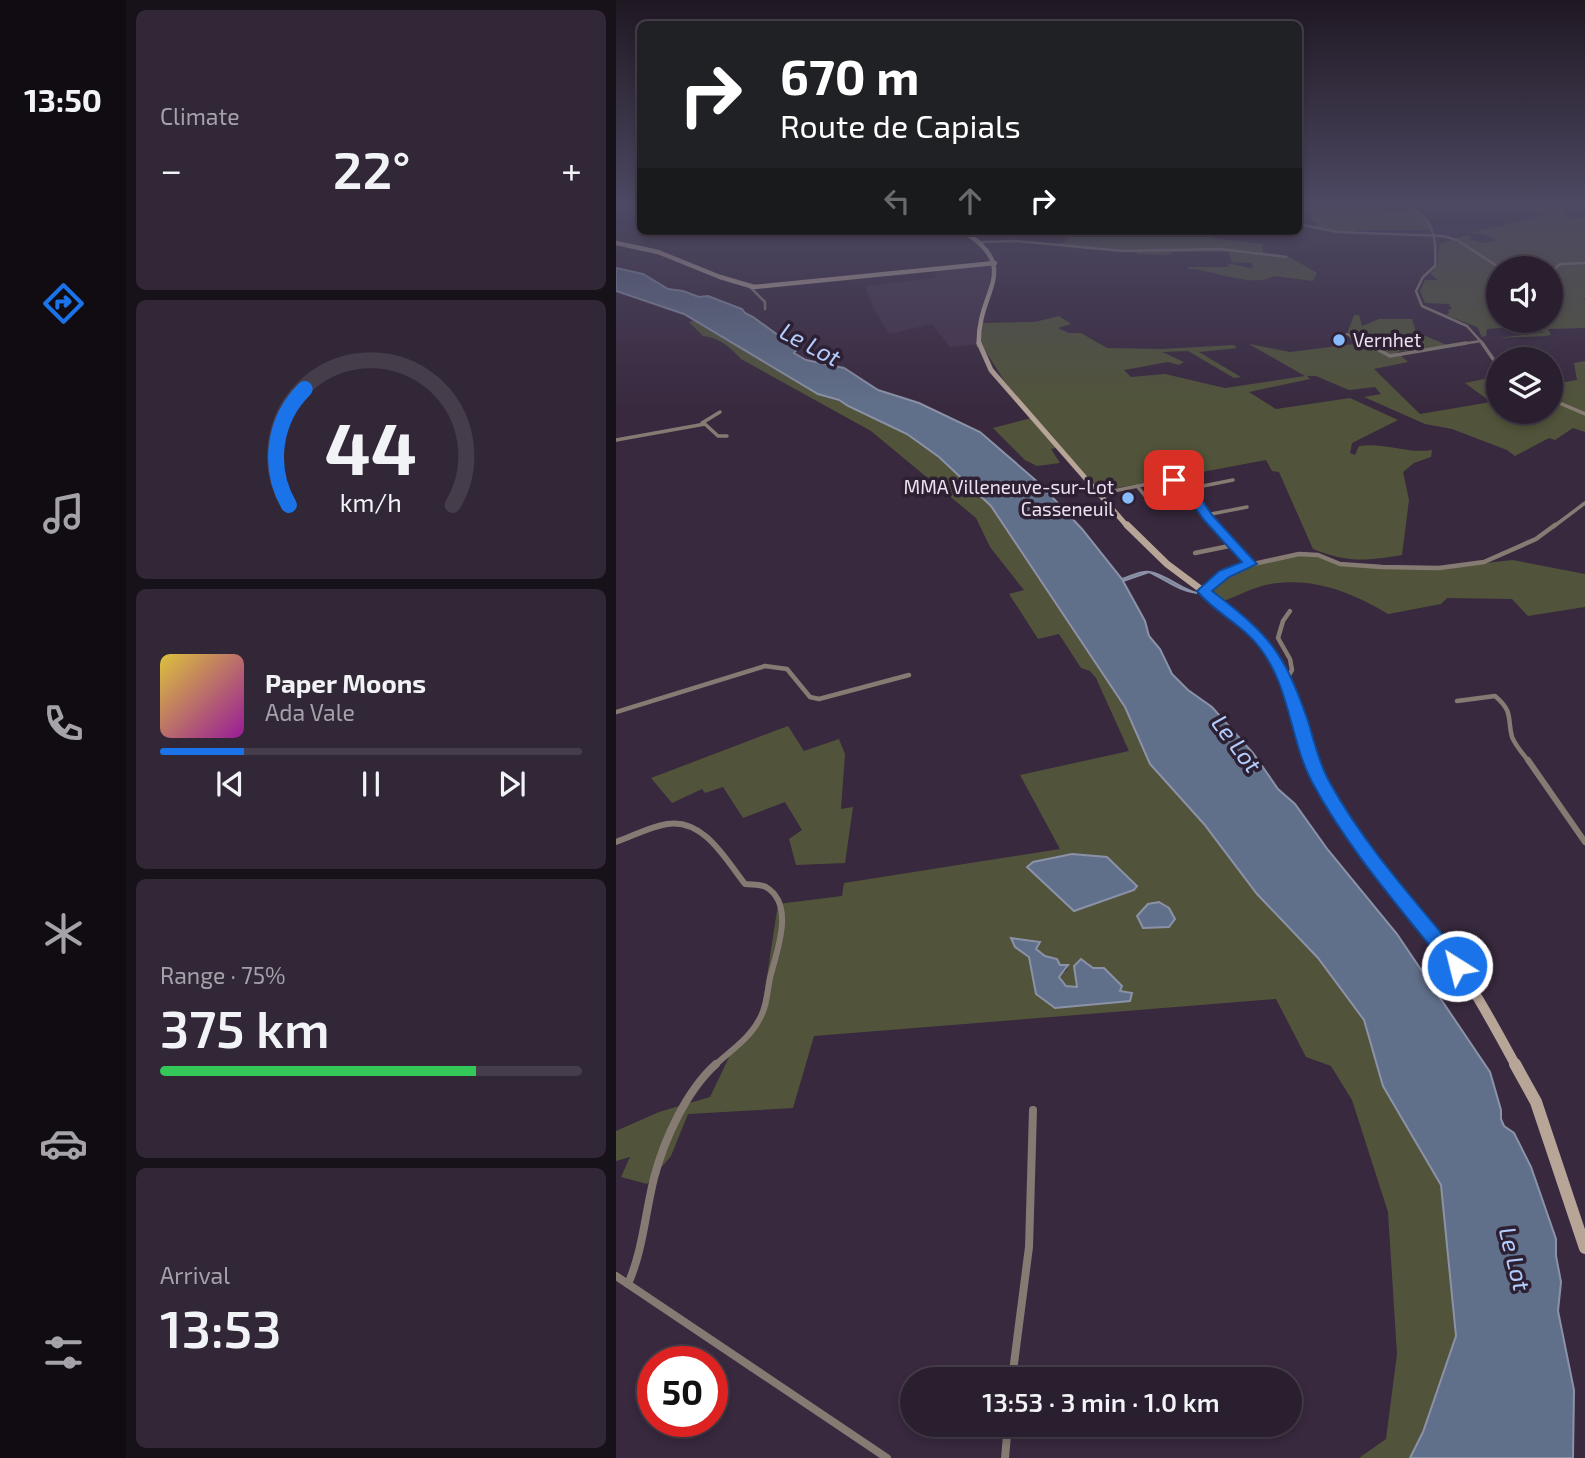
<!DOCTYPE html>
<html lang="en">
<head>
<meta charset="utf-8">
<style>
  :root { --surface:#2a1f2e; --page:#322736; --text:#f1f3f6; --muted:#a5a2aa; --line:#463d4a; --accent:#1a73e8 }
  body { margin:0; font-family:"Exo 2",sans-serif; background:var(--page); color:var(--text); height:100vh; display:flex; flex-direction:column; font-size:26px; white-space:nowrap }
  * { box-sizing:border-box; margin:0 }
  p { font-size:23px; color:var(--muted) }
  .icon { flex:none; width:38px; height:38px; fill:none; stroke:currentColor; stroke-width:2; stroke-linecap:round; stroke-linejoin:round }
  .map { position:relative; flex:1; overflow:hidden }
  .panel { display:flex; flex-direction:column; gap:10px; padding:10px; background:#171119; width:490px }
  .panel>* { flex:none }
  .guide { position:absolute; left:21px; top:21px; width:665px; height:214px; border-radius:10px; box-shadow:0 4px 10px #0003,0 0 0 2px var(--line); background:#202124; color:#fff; overflow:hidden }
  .buttons { position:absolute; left:870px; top:256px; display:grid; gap:14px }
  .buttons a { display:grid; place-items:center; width:77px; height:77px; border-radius:50%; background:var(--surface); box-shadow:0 4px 10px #0003,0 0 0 2px var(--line); font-size:35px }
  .speed { position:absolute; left:21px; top:1346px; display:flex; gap:14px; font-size:35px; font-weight:700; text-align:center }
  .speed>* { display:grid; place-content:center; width:91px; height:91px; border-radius:50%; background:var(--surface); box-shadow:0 4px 10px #0003,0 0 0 2px var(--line); line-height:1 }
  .speed .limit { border:10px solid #d22; background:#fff; color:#111 }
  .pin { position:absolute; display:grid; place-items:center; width:60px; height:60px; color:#fff; margin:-30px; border-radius:14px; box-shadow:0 4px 10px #0006 }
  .me { position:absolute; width:77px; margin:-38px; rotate:324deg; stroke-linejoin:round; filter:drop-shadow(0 0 5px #0008) }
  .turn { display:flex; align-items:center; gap:24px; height:147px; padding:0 28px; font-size:32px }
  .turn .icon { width:91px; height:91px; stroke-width:2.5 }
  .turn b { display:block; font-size:49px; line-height:60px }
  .lanes { display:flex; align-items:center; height:66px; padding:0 28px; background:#0003; justify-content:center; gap:35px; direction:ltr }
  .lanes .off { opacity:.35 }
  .big { font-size:52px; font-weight:600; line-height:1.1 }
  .panel .tile { flex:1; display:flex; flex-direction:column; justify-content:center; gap:10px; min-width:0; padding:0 24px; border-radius:10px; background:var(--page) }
  .panel .dial { align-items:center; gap:0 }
  .dial svg { height:182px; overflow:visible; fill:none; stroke:var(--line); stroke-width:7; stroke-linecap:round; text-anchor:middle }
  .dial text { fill:var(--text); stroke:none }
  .song { display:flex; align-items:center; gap:21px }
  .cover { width:84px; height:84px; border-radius:10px; background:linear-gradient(135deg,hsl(50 70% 55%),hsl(300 70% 35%)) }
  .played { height:7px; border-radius:4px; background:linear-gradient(90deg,var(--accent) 20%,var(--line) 20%) }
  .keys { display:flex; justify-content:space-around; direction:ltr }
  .heat { display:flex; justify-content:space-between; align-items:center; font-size:38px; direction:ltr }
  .charge { height:10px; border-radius:5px; background:linear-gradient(90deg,#34c759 75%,var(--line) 0) }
  .trip { position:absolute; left:284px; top:1367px; width:402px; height:70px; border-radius:35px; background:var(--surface); box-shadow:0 4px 10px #0003,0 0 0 2px var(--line); font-weight:600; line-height:70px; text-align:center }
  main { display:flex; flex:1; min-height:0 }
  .dock { display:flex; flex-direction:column; width:126px; justify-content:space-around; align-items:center; background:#110c12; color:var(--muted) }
  .dock .icon { width:49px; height:49px }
  .dock .current { color:var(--accent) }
  .dock b { font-size:32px; color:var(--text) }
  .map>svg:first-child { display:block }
</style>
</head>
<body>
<main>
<nav class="dock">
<b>13:50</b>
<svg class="icon current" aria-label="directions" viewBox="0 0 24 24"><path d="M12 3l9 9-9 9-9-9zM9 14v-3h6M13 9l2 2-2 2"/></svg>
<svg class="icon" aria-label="music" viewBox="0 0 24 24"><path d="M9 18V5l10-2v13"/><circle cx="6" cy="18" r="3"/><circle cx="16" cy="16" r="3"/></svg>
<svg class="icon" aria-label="phone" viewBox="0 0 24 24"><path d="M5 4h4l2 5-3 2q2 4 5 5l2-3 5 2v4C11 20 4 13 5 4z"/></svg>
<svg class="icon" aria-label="climate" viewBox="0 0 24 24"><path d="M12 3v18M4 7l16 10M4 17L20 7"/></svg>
<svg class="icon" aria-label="car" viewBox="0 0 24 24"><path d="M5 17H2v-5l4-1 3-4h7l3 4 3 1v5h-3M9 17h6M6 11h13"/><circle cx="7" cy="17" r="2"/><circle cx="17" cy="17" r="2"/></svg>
<svg class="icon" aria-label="filters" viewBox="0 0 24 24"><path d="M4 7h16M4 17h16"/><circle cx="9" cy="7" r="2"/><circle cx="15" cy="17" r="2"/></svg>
</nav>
<section class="panel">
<div class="tile"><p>Climate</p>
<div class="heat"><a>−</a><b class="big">22°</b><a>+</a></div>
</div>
<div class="tile dial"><svg viewBox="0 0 100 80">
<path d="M14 69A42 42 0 1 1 86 69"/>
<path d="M14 69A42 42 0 0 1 21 18" stroke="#1a73e8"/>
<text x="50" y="56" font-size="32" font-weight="700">44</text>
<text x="50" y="72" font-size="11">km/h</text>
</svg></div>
<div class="tile">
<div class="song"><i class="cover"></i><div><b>Paper Moons</b><p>Ada Vale</p></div></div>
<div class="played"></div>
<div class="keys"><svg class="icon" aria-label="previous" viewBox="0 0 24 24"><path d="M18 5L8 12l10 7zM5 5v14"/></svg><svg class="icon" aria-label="pause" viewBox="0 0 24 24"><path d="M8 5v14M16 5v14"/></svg><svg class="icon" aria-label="next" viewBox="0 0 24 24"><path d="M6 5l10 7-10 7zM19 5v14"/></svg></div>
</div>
<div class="tile"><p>Range · 75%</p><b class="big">375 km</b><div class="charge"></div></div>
<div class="tile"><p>Arrival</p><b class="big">13:53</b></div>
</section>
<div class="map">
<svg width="969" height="1458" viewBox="0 0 969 1458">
  <rect width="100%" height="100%" fill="#38293e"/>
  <!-- built -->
  <path fill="#44334b" d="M376 264 365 344 334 347 316 324 273 334 257 307 249 286 320 278 318 269Z"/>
  <!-- green -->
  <g fill="#51543a" fill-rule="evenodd">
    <path d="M683 204H696L691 209 698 210 712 204H770L760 207C770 214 785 213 796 208L809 218 815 230H741L736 234 695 229 703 223 694 220 697 213 683 210Z"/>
    <path d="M916 204H969L953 206 948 212 953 217 969 218V298L967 299 969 300V328L932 329 935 335 929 336 882 338 929 332 899 327 871 329 870 336 866 337 861 327 830 315 834 312 831 310 836 309 833 304 809 303 804 291 809 280H822L814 274 821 266 823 244 852 235 855 236 852 239 868 243 882 240 867 234 854 233 927 216 917 211 899 209 917 207ZM882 268H934V320H882Z"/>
    <path d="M485 231H624L625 236 595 235V238L647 244V252L672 256 701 273 697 281 658 276C637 289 595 269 572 269V267H612L613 264C622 264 628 268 638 268L635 263 616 262 612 252H557L553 255 521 254V252L444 246 452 238V233L484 234Z"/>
    <path d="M738 315H743L746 326 763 319H796L800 332 831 345 781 352 792 362 758 369 804 414 875 402 849 383 882 376V411H934L935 384 961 380 958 363 969 361V432L957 428 939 440 933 438 899 456 891 450 836 429 809 424 748 397 765 394 759 387 733 390 700 376H691L694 379 633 392 660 409 734 398 782 420 736 443 734 453 739 455 743 446C768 442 791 454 816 450L815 457 798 463 787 472 793 500 786 555C749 561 733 563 697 549L663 472 656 471 650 460 485 491 444 447 435 449 444 463 421 466 409 460 377 428 419 417 389 382 365 344 367 323 419 322 443 316 455 324 442 328 453 333H465L491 348 546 349 618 345 621 348 583 352 625 377 618 378 572 351 546 352 568 362 563 365 552 362 508 370 515 377 549 374 609 388 689 376 633 344 674 352 738 344 731 334Z"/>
    <path d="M78 320C119 343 158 368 199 392 210 399 221 399 232 406L277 426 311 447 375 506 509 707 534 764 588 824 641 894 702 958 748 1020 767 1086 825 1185 840 1336 807 1432 794 1458H743L770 1439 781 1354 772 1212 736 1100 715 1066 690 1057 660 999 198 1036 177 1108 72 1114 55 1156 31 1184 5 1177 14 1157 0 1161V1131L43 1112 94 1097 115 1053 144 1022 162 904 226 896 228 883 444 849 404 775 513 751 480 678 474 671 465 668 443 634 422 639 393 594 408 590 374 547 360 518 255 431 125 359C114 347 104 338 87 336L73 322ZM396 938 423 942 420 949 444 965H452L451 970 443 977 450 986 461 988 459 982 471 962 477 968C490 970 496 975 506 986L503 991 513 992 514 1001 439 1008 420 994 413 957Z"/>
    <path d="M692 554 724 564 823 568 897 560 969 574V607L912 616 896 599 831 598 825 604 772 614C735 592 698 577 654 584 637 587 619 597 603 603L588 591 619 568Z"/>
    <path d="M172 726 188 751 223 739 229 754 225 809 237 807 229 863 180 865 173 839 186 830 169 802 127 818 107 787 89 793 86 789 56 803 35 778Z"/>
  </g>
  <!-- water -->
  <g fill="#61708a" stroke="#8b92a8" stroke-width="2">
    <path d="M0 268 27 274 52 289 67 291 83 297 92 296 126 309 129 313 137 317 181 349 178 353 190 360 228 368 262 390 303 403 364 432 424 484 466 529 506 579C514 577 525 570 534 572 551 575 564 589 581 593 563 591 549 579 533 572L507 581 529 621 533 636 544 649 556 674 572 690 596 707 637 753 662 789 679 804 712 850 781 934 874 1072 885 1110V1119L888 1126 898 1133 915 1167 940 1239V1256L945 1282 942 1311 958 1390 957 1458H794L807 1432 840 1336 825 1185 767 1086 748 1020 702 958 641 894 588 824 534 764 509 707 375 506 323 457 291 434 232 406 223 400 202 394 68 314 0 291Z"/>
    <path d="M456 854 491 857 521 886 518 890 458 911 411 867 417 862Z"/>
    <path d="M543 902 553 908 559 919 553 927 527 928 521 916 532 904Z"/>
    <path d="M395 938 424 942 420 949 429 956 441 959 444 965H452L443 977 450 986 461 987 458 966 465 959 477 968H488L506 986 504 991 516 993 514 1001 439 1008 420 994 413 957 399 947Z"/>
  </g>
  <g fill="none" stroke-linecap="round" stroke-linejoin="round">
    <!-- street-far4 -->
    <g stroke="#867b73" stroke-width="2.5">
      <path d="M791 204C818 219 821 237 819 266L807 277 800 291 806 306 851 326 868 345"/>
      <path d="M682 224 722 232 827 236 841 240 884 268"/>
      <path d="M365 242 399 241 507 251 605 249 670 257"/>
      <path d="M934 273 944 264 969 263"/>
      <path d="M134 287 149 302V309"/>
      <path d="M731 334 753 345"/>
      <path d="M839 345 865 341"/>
    </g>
    <!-- street-far3 -->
    <g stroke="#867b73" stroke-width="3.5">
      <path d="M750 343 774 356 850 343"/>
      <path d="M866 343 882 366"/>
      <path d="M934 399 969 414"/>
      <path d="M86 423 104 412"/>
      <path d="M0 440 89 424 102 436H111"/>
      <path d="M521 486 530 497"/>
      <path d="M572 489 617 480"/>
      <path d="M483 494 551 480 566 482 600 527"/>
      <path d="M590 515 631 507"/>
      <path d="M937 527 969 503"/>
    </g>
    <!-- street-far2 -->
    <g stroke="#867b73" stroke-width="4.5">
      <path d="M598 525 634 563"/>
      <path d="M579 553 618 545"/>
      <path d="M588 591 619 568 683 554 702 555 724 564 766 567 823 568 868 562 920 539 939 525"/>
      <path d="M670 680 676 670 674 659 662 638 667 621 674 611"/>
      <path d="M841 701 879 696C898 712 891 719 896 737 899 745 908 755 913 762"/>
      <path d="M0 712 149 666 171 669 194 697 203 699 293 675"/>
    </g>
    <!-- street-far1 -->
    <g stroke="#867b73" stroke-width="6">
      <path d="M912 760 969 842"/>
      <path d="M0 842C17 836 33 827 51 824 88 818 110 860 129 884 136 885 144 884 150 887 180 905 160 953 154 978 151 992 151 1007 143 1020 133 1039 114 1051 98 1066"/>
    </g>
    <!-- street -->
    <g stroke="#867b73" stroke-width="8">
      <path d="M0 1276 271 1458"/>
      <path d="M12 1284C27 1250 29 1214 38 1178 48 1140 70 1091 100 1064"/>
      <path d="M396 1379 413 1247 417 1110"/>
      <path d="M389 1458 392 1424"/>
    </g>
    <!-- secondary-far4 -->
    <g stroke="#b7a598" stroke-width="4.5">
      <path d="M347 231C408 269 360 291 363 345"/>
      <path d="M0 243 42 252 104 277 138 287 379 263"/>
    </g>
    <!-- secondary-far3 -->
    <path stroke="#b7a598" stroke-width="5" d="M363 343 375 370 512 527"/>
    <!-- secondary-far2 -->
    <path stroke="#b7a598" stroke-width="7" d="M511 525 551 564 630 623 652 647 670 680 697 762"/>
    <!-- secondary-far1 -->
    <path stroke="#b7a598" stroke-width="10" d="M697 760C719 826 772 877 815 930 849 972 874 1018 900 1066"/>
    <!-- secondary -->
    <path stroke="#b7a598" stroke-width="12" d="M899 1064 920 1102 969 1248"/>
  </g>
  <!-- sky -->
  <linearGradient id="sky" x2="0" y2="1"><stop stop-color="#1f1722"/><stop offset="0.5" stop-color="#4d4963"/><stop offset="1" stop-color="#4d4963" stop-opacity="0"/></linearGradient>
  <rect width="969" height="408" fill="url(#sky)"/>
  <!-- route -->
  <path fill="#1a73e8" stroke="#114b97" stroke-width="2" d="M558 476 570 480 577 487 596 515 641 564 613 577 596 591C654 635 668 652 692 721 698 741 703 763 713 781 749 847 801 903 848 960L851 966 848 971 841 974 834 971C786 910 733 851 696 782 674 740 674 687 644 648 627 625 599 613 581 591L603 571 626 562 588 520 568 492 561 485 553 483V477Z"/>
  <!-- markers -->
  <g fill="#87bbfb" stroke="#2e2033" stroke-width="2.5">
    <circle cx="723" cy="340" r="7"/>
    <circle cx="512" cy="498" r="7"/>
  </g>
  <g text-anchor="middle" stroke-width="7" stroke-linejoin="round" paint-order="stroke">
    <!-- far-poi labels -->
    <g font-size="19" fill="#ece2ef" stroke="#2e2033" text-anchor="start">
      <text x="737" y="347">Vernhet</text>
      <text x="498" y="494" text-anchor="end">MMA Villeneuve-sur-Lot<tspan x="498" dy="22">Casseneuil</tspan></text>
    </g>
    <!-- water labels -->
    <g font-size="24" font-style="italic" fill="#b2cdfe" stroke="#2e2033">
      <text transform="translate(194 345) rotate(28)" y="8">Le Lot</text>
      <text transform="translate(620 744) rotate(53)" y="8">Le Lot</text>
      <text transform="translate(898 1259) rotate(76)" y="8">Le Lot</text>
    </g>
  </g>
</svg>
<div class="buttons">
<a><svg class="icon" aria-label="sound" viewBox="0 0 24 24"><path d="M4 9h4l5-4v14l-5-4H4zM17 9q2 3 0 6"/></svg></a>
<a><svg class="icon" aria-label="layers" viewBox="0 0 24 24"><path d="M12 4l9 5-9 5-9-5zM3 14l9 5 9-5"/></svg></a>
</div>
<div class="speed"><div class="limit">50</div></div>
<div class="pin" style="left:558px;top:480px;background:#d93025"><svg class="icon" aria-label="arrive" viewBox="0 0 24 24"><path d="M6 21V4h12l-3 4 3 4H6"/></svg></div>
<svg class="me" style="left:841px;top:966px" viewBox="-20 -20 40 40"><circle r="17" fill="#1a73e8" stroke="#fff" stroke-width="3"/><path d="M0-11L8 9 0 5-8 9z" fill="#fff"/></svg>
<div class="trip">13:53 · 3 min · 1.0 km</div>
<div class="guide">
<div class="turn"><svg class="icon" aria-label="right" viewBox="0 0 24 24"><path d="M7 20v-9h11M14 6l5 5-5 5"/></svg><div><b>670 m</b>Route de Capials</div></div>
<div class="lanes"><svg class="icon off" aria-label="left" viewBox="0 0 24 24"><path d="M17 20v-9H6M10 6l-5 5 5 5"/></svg><svg class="icon off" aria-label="ahead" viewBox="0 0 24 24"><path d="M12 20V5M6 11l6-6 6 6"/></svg><svg class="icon" aria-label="right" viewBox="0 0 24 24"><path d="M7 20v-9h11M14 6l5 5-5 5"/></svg></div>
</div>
</div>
</main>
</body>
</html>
